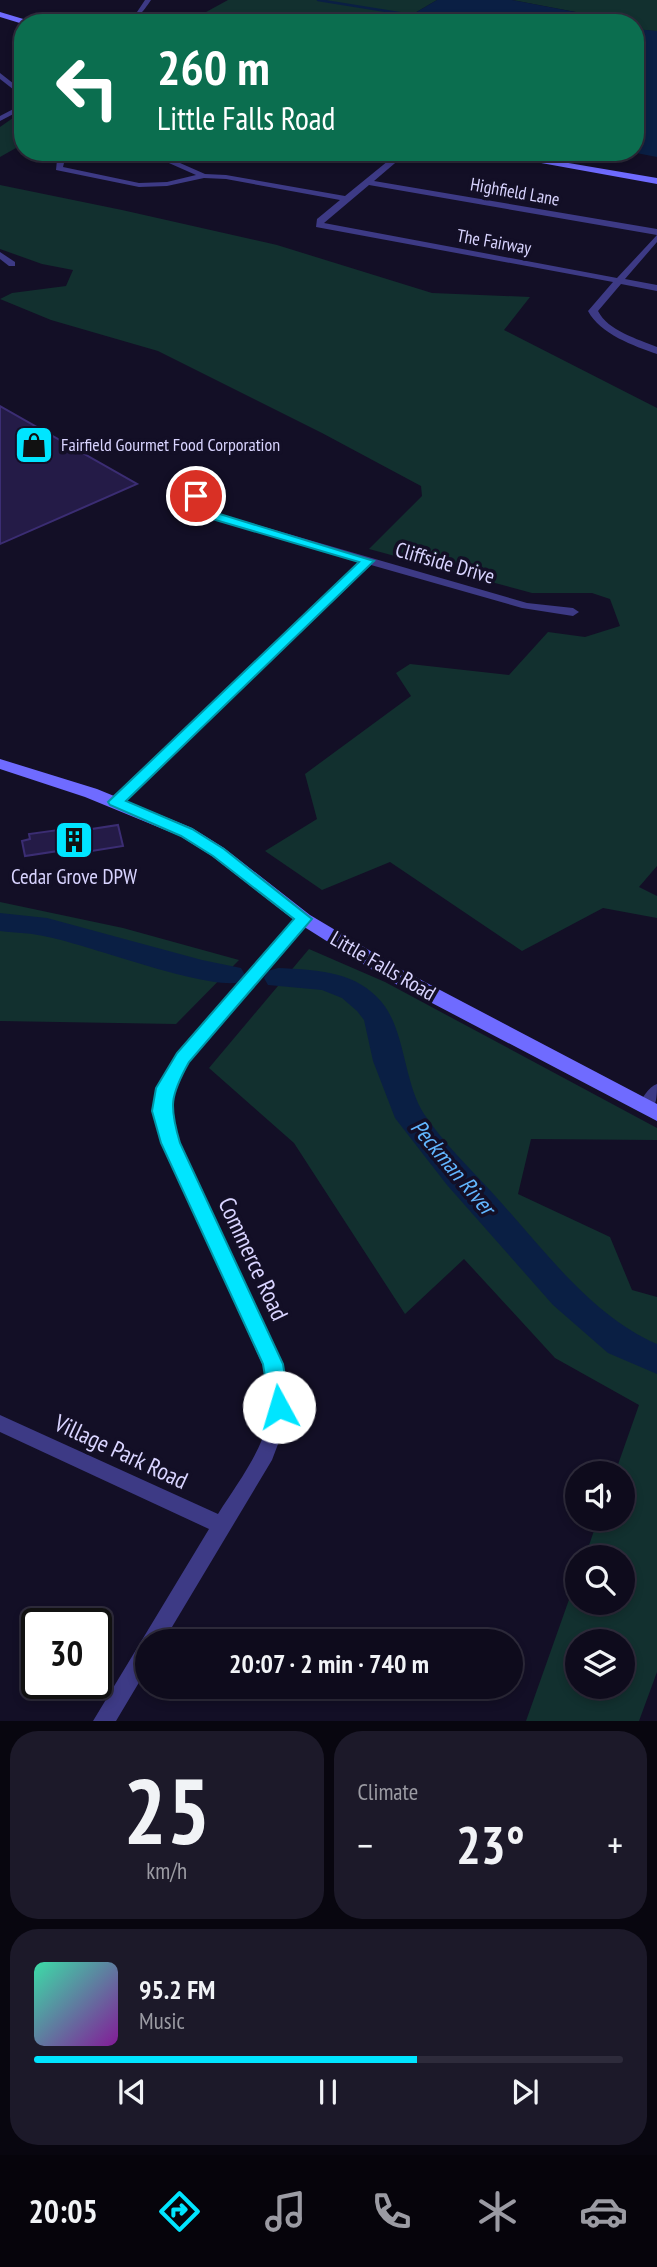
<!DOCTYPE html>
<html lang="en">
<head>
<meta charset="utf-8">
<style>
  :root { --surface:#0e0b1c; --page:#1c1929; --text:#f1f3f6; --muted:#9b9ba3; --line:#2e2b3b; --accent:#00e5ff }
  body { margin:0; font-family:"PT Sans Narrow",sans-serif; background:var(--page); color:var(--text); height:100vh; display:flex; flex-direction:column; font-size:26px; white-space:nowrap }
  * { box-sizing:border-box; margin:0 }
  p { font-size:23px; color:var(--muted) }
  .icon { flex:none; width:38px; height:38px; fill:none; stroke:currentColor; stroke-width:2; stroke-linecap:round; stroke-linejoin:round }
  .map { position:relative; height:1721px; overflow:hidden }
  .panel { display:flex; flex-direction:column; gap:10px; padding:10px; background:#08060f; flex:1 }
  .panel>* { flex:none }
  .hud { position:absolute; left:14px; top:14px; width:630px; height:147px; border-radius:28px; box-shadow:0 4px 10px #0003,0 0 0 2px var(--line); background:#0b6e4f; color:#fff; overflow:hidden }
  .controls { position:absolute; left:565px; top:1461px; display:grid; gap:14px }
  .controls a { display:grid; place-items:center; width:70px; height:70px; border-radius:50%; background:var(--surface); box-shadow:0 4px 10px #0003,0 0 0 2px var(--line); font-size:35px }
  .speed { position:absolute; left:21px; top:1608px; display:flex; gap:14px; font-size:35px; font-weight:700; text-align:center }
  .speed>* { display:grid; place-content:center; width:91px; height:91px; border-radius:50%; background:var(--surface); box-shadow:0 4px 10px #0003,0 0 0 2px var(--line); line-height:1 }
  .speed .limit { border:4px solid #111; border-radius:10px; background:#fff; color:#111 }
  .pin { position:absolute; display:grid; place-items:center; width:60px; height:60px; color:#fff; margin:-30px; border:4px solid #fff; border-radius:50%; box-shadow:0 2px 7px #0007 }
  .me { position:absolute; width:77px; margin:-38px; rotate:354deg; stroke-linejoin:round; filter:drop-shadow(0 0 5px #0008) }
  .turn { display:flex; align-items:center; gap:24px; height:147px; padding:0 28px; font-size:32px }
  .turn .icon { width:91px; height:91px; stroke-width:2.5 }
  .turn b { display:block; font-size:49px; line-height:60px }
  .big { font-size:52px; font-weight:800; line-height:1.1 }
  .panel .widget { flex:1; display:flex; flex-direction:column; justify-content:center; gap:10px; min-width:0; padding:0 24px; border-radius:28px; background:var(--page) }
  .panel .dial { align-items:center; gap:0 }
  .dial b { font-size:91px; line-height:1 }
  .song { display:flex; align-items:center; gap:21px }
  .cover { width:84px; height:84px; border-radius:10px; background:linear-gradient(135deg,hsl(160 70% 55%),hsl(290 70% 35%)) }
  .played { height:7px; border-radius:4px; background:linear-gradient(90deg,var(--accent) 65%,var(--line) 65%) }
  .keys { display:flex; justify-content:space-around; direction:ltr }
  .heat { display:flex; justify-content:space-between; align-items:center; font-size:38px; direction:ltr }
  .panel .tiles { flex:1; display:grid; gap:10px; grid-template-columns:1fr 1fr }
  .widget:last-child { grid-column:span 2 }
  .trip { position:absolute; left:135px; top:1629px; width:388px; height:70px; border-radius:35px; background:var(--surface); box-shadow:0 4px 10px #0003,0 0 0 2px var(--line); font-weight:800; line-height:70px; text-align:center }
  .tabs { display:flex; height:112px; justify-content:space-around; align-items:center; background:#06040b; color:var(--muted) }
  .tabs .icon { width:49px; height:49px }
  .tabs .on { color:var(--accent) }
  .tabs b { font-size:32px; color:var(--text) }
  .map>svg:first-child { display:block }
</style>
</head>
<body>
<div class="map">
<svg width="657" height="1721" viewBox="0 0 657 1721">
  <rect width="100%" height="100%" fill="#130f26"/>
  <!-- green -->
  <g fill="#12302f" fill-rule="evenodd">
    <path d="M228 0H437L398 23H186Z"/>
    <path d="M512 0H657V31L638 30 635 29V23H620L607 18Z"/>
    <path d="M23 111V144L0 157V127Z"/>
    <path d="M0 185 122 210 277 245 432 293 530 297 504 330 657 408V866L639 887 657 896V918L603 908 522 951 390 862 322 890 265 851 317 819 305 774 411 696 396 673 410 664 509 675 548 632 585 637 620 626 610 599 592 593H532L369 549 422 496 421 486 322 433 158 351 51 320 0 299 12 293 66 286 73 270 42 264 0 249Z"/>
    <path d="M0 902 123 928 239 960 176 1024 0 1021Z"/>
    <path d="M309 949 385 982 657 1128V1140L531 1139 518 1194 610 1237 632 1290 657 1297V1672L639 1721H526L577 1577 578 1603H623V1558L585 1557 598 1519H623V1474L615 1473 639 1405 555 1358 464 1259 405 1314 294 1143 209 1068ZM578 1642H623V1687H578Z"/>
  </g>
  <!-- water -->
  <g fill="#0a1f44">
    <path d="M437 0H512L607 18 620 23H398Z"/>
    <path d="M635 29 657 31V157L631 152H635Z"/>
  </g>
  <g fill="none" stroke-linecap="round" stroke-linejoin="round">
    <!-- stream -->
    <path stroke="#0a1f44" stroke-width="2.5" d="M318 0 411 15"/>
    <!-- river -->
    <g fill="#0a1f44" fill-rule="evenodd">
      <path d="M0 913 47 918 202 960 241 968 245 975 241 982C208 991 89 945 48 937 33 933 16 933 0 931Z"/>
      <path d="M278 968C314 970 350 970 377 997 406 1025 402 1079 424 1114 444 1144 473 1171 497 1198 544 1250 592 1316 657 1344V1374L608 1353 553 1305 447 1185 395 1118 373 1061 364 1020 357 1011 342 998 322 990 268 985 264 978 268 971Z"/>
    </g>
  </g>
  <!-- building -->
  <g fill="#241b47" stroke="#3b2d73" stroke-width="2">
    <path d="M0 406 137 484 0 544Z"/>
    <path d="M118 825 123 846 66 855 65 850 25 856 22 841 30 839 29 834 58 830 59 834Z"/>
  </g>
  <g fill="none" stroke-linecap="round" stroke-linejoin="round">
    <!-- street -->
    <g fill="#3d3a85" fill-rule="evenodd">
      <path d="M145 0H151C143 12 135 23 119 23L137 12Z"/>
      <path d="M0 73 23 91V97L0 79Z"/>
      <path d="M23 104V109L0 121V116Z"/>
      <path d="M70 152H80L64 163 63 167 139 183 167 182 196 175 144 152H155L205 174 226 175 345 196 399 152H408L374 181 657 229V242L625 279 657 285V291L621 284 598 311C608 331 638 339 657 347V354C634 346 600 334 588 311L613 282 316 227 317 219 340 200 226 179 204 178 167 186 139 187 56 170 57 160ZM369 185 657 235 617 278 324 223Z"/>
      <path d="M0 252 15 262V266H9L0 259Z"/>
      <path d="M196 493 200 494 213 512 527 603 573 608 579 612 573 616 522 608 371 565 120 805H110L108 802 110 799 361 562 205 516 191 496Z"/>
      <path d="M304 914 311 919 309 922 189 1062C174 1085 168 1106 174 1133L286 1377 288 1407 286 1423 272 1460 163 1642H147V1669L116 1721H93L209 1529 0 1432V1415L218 1514C236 1485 260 1455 268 1421 271 1407 269 1392 268 1377L158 1133 155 1112 157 1094 177 1054 299 916Z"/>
      <path d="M657 1084C657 1097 657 1117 639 1111L637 1107C642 1099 648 1087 657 1084Z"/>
    </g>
    <!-- secondary -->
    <g fill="#6f6bff" fill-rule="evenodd">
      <path d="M0 12 30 21 31 23 23 24 0 17Z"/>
      <path d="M480 152H504L657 178V184Z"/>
      <path d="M0 759 97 789 192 828 224 848 310 915 404 971 657 1104V1121L390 981 298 923 212 856 180 836 85 797 0 769Z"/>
    </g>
  </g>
  <!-- route -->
  <path fill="#00e5ff" stroke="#0095a6" stroke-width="2" d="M196 492 200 494 213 512 374 561 126 801 192 829 224 849 312 919 189 1062C170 1096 169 1106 180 1143L283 1364 290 1407 287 1413 279 1416 271 1413 263 1364 161 1143 152 1111 156 1088 177 1053 294 919 213 856 181 836 110 805 108 802 359 562 205 517 190 496Z"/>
  <!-- icons -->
  <defs>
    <g id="shop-square" transform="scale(2.0125)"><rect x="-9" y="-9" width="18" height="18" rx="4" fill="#00e5ff" stroke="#130f26"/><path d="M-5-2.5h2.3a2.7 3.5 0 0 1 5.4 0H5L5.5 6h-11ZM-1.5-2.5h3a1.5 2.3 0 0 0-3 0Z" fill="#111"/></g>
    <g id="building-square" transform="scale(2.0125)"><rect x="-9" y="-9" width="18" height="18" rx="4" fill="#00e5ff" stroke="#130f26"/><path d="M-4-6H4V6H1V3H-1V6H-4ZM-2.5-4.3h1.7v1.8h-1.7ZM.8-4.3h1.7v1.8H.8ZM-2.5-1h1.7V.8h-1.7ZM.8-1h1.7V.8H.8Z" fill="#111"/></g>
  </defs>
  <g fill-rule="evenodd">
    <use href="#shop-square" x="34" y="445"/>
    <use href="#building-square" x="74" y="840"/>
  </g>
  <g text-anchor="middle" stroke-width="7" stroke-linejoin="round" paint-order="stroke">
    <!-- far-street labels -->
    <g font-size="18" fill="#d9d4ff" stroke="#130f26">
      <text transform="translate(515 192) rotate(10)" y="6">Highfield Lane</text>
      <text transform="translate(494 242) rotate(10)" y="6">The Fairway</text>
    </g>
    <!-- far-poi labels -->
    <g font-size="18" fill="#d9d4ff" stroke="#130f26" text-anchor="start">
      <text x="61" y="451">Fairfield Gourmet Food Corporation</text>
    </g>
    <!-- street labels -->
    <g font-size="21" fill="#d9d4ff" stroke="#130f26">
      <text transform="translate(445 563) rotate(16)" y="7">Cliffside Drive</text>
      <text transform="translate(383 966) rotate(30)" y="7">Little Falls Road</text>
    </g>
    <!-- poi labels -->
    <g font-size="21" fill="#d9d4ff" stroke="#130f26">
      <text x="74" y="884">Cedar Grove DPW</text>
    </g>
    <!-- water labels -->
    <g font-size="23" font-style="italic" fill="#62b6ff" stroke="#130f26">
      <text transform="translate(453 1167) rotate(50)" y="8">Peckman River</text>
    </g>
    <!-- near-street labels -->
    <g font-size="24" fill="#d9d4ff" stroke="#130f26">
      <text transform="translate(253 1259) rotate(65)" y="8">Commerce Road</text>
      <text transform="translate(121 1452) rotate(25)" y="8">Village Park Road</text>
    </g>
  </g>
</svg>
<div class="controls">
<a><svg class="icon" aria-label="sound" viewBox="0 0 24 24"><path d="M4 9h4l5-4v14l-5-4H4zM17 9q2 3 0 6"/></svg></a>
<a><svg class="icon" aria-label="search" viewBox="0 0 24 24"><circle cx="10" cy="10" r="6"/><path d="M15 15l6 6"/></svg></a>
<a><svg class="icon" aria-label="layers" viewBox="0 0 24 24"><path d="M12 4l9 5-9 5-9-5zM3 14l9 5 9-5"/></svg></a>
</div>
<div class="speed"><div class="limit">30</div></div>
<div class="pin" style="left:196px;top:496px;background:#d93025"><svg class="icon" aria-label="arrive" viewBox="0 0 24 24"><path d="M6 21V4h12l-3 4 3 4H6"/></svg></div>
<svg class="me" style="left:279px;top:1407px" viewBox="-20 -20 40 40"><circle r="19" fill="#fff"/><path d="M0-13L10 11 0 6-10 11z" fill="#00e5ff"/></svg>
<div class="trip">20:07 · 2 min · 740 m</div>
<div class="hud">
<div class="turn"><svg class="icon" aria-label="left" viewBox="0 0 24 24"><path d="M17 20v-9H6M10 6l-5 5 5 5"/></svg><div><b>260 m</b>Little Falls Road</div></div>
</div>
</div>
<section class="panel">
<div class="tiles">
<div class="widget dial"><b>25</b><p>km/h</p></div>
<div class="widget"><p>Climate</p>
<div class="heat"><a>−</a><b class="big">23°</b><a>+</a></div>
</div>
<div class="widget">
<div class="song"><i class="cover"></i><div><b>95.2 FM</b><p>Music</p></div></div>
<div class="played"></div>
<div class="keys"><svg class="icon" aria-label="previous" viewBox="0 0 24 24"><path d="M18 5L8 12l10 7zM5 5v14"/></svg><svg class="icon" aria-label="pause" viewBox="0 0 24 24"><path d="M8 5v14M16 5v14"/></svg><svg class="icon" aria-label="next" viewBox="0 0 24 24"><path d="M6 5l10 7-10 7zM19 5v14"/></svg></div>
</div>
</div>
</section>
<nav class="tabs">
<b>20:05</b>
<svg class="icon on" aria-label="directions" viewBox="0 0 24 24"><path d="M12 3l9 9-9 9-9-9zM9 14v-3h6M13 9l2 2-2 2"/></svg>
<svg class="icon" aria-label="music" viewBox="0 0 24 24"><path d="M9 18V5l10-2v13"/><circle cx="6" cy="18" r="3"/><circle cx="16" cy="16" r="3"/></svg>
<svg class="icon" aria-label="phone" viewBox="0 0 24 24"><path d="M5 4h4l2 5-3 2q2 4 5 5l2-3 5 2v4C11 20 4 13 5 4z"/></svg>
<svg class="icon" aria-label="climate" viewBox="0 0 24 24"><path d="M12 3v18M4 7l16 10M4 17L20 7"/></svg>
<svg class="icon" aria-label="car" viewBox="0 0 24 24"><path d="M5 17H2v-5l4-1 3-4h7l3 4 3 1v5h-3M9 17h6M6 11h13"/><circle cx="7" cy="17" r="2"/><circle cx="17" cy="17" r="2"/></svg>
</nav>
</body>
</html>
